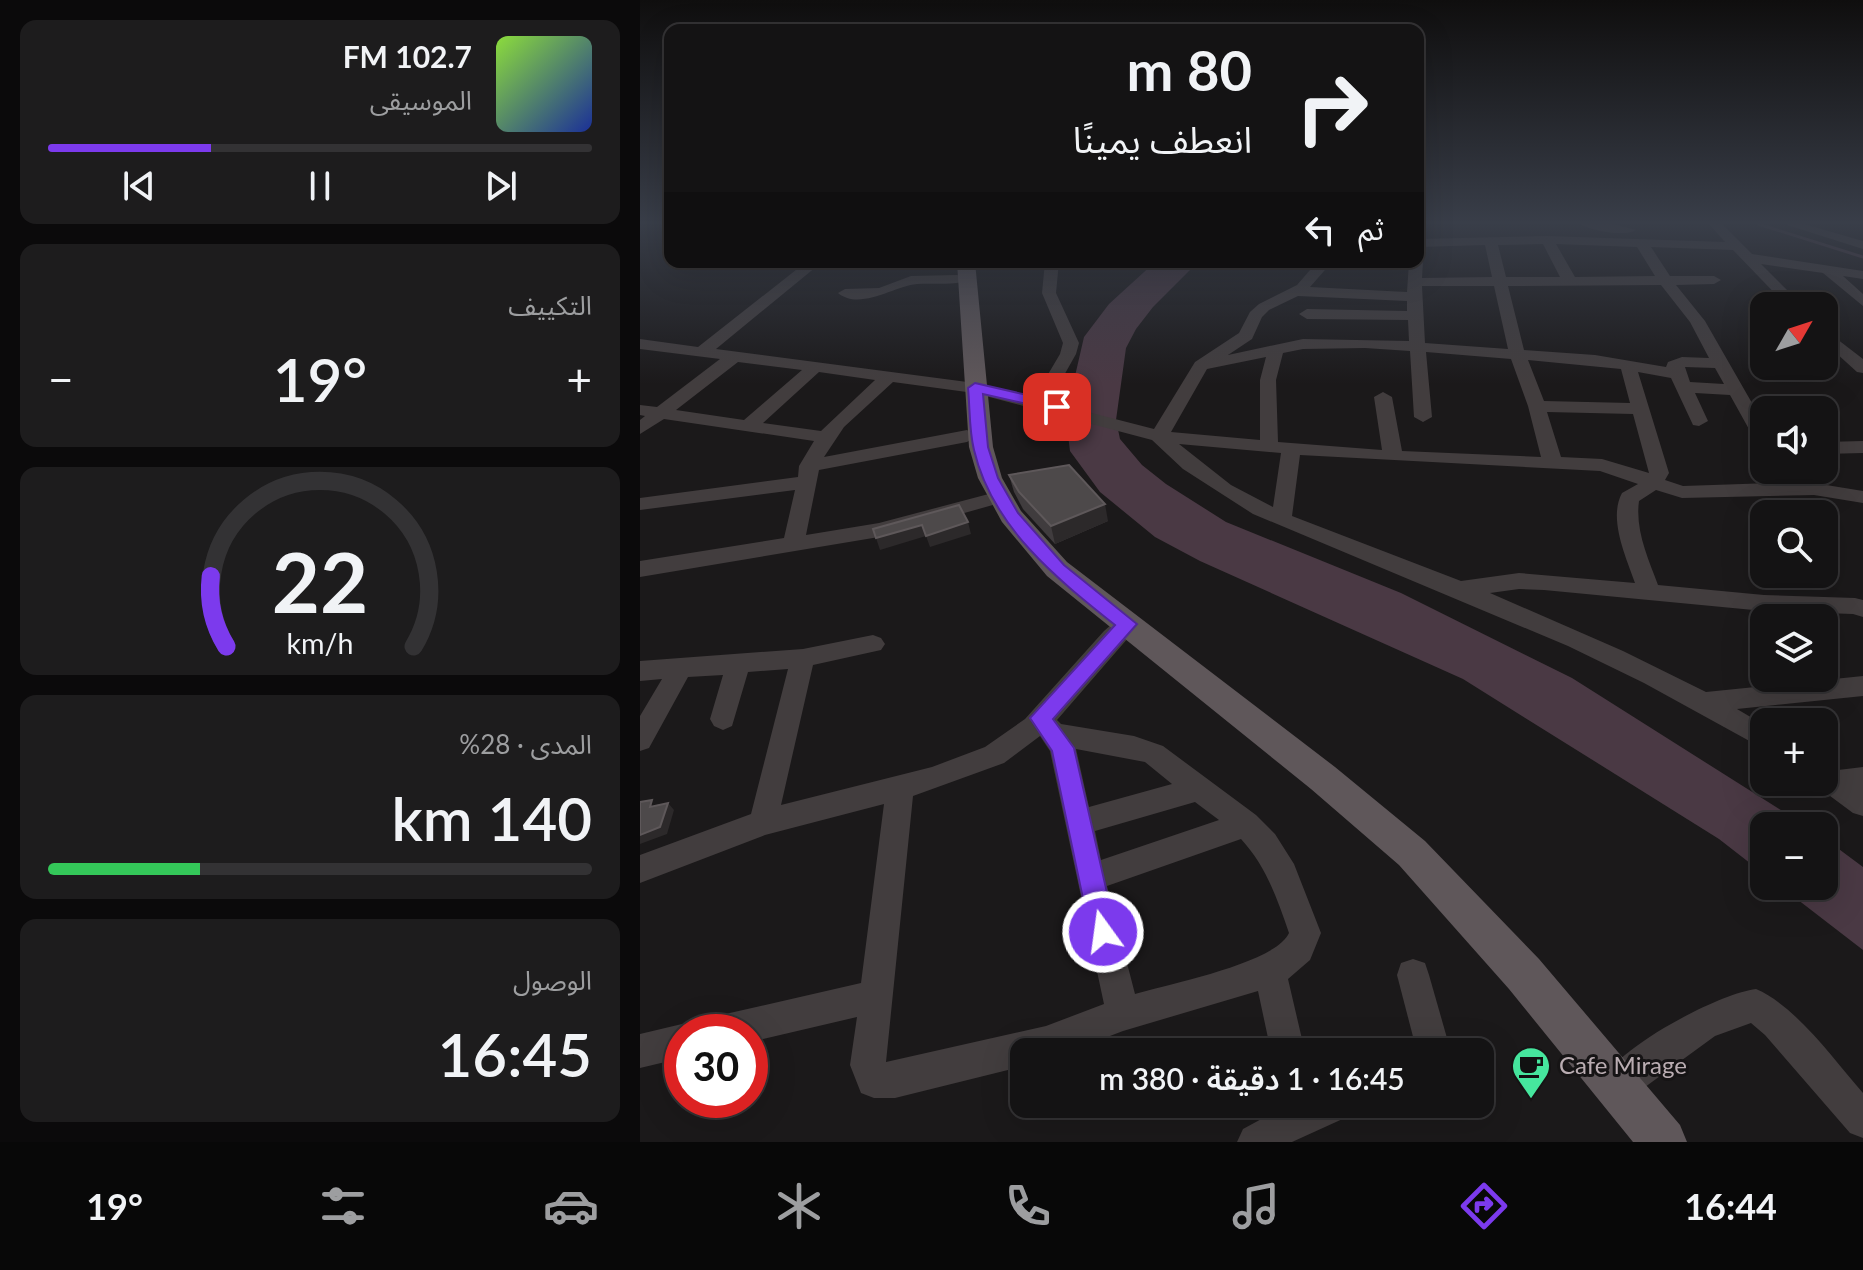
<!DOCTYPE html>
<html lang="ar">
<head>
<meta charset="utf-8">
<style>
  :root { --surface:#141314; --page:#1d1c1d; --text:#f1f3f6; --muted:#9d9ea0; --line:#333234; --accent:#7c3aed }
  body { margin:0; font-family:Lato,"Noto Sans Arabic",sans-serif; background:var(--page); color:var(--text); direction:rtl; height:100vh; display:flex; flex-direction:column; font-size:30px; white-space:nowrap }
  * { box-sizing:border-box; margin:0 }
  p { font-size:26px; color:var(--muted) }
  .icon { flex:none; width:44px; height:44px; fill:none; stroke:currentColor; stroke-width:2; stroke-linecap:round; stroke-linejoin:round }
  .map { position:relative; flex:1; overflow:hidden; direction:ltr }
  .sheet { display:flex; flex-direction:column; gap:20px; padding:20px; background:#0b0a0b; width:640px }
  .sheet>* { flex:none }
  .guide { position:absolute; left:24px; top:24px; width:760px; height:244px; border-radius:16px; box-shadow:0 8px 32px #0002,0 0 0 2px var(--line); direction:rtl; background:#141314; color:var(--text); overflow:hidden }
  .needle { width:52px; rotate:51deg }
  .tools { position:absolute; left:1110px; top:292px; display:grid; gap:16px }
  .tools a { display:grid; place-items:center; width:88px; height:88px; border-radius:16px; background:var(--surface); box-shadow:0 8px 32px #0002,0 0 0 2px var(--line); font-size:40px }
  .speed { position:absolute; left:24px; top:1014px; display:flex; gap:16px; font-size:40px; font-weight:700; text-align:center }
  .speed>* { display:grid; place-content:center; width:104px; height:104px; border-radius:50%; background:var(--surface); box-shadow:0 8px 32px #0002,0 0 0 2px var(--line); line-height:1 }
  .speed .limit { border:12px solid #d22; background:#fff; color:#111 }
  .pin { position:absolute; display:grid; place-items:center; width:68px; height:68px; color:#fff; margin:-34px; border-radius:16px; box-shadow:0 4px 12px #0006 }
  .me { position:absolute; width:88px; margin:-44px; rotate:346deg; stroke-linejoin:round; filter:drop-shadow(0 0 6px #0008) }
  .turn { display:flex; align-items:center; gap:28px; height:168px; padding:0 40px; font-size:36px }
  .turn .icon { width:104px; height:104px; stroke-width:2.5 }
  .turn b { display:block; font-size:56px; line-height:68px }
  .then { display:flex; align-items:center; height:76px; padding:0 40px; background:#0003; gap:16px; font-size:30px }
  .big { font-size:60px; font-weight:600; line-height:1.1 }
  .sheet .card { flex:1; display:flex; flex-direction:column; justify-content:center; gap:12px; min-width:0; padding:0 28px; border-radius:16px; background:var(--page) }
  .sheet .dial { align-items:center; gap:0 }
  .dial svg { height:208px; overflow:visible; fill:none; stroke:var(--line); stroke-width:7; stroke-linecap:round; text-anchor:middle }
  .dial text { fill:var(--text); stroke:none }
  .song { display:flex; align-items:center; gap:24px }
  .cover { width:96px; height:96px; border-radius:12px; background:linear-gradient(135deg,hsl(90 70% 55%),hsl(230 70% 35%)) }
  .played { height:8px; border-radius:4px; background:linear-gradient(90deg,var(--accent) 30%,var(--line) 30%) }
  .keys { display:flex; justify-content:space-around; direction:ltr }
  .heat { display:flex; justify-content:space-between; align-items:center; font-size:44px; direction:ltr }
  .charge { height:12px; border-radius:6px; background:linear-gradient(90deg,#34c759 28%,var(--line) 0) }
  .trip { position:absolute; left:370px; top:1038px; width:484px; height:80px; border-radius:16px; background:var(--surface); box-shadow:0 8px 32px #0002,0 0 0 2px var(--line); font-weight:600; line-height:80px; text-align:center; direction:rtl }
  .menu { display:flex; height:128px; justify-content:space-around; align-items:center; background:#080808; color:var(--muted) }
  .menu .icon { width:56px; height:56px }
  .menu .selected { color:var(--accent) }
  .menu b { font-size:36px; color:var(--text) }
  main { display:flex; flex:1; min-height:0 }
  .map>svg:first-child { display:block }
</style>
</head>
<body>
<main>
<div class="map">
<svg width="1223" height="1142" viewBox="0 0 1223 1142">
  <rect width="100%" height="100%" fill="#1b191a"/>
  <!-- water -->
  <g fill="#4a3944">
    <path d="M515 262H558L513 307 496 329 486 348 476 420 480 439 502 465 526 484 586 522 761 593 932 678 1166 826H1124V874L1079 839 823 679 560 561 515 537 460 492 430 451 428 435 432 389 444 337 469 304Z"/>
    <path d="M1184 838 1223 867V950L1140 886H1184Z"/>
  </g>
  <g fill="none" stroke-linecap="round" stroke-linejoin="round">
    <!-- stream -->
    <path stroke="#4a3944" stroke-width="3" d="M1118 224 1223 257"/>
    <!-- minor -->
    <g fill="#423d3e" fill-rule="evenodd">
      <path d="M941 224H973L996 230C984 237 951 231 941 224Z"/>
      <path d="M1069 224H1082L1112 254 1223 271V279L1203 276 1223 294V306L1183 273 1121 264 1163 306H1147L1093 250 1011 247 1030 276H1074L1081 280 1074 284 1036 285 1065 321 1124 424V446L1115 440 1090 395 1055 393 1068 421 1059 426 1053 425 1031 378 998 372 1029 473 1025 480 1043 486 1132 483 1127 470H1147L1152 483H1174L1223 491V503L1174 495 1042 498 1016 490 999 501C995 530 1008 558 1018 585L1124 595 1215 598 1223 600V617L1213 614 1124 611 904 590 879 589 850 593 983 651 1066 692 1223 676V696L1097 709 1124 725V749L1004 683 928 646 613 514 543 469 512 440 334 393 253 382 204 427 184 457 327 430 336 436 327 442 179 470 166 535 239 523 360 491 367 493 370 497 367 501 239 537 0 577V561L144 538 155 490 0 510V498L158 477 159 466 174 441 24 419 0 434V420L5 416 0 415V405L17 407 80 359 0 349V339L58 347 166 262H182L76 349 335 383 394 398 420 354 423 343 402 293 405 262H419L416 293 439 343 436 354 409 402 514 429 555 362 599 333 610 312 619 304 657 285 677 262H692L670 287 767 292 769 262H778V258L783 262 782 278 852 277 845 245 778 247V239L907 236 1085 242ZM903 244 920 277H866L858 245ZM916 244 997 247 1015 276 935 277ZM1021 285 1050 322 1069 358 1042 357 1028 362 1026 367 955 355 884 350 868 286ZM782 286H854L868 349 785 343ZM658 296 767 301V311L667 309 659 314 667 319 768 320 769 341 663 339 588 355 612 339 622 317 629 310ZM725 348 770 351 774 417 783 422 792 417 786 352 871 359 888 406 901 457 762 451 752 397 743 392 734 397 742 450 638 442 636 380 643 353 663 349ZM626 357 620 380V440L531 432 567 369ZM888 360 981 369 990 403 904 401ZM98 362 162 370 104 420 36 410ZM1045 367 1075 368 1084 384 1050 382ZM179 372 235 380 181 431 123 423ZM907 412 993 414 1009 473 962 459 921 457ZM539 444 641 453 633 507 591 485ZM660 455 960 471 998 484 982 493C968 519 986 557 995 583L879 573 821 581 652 516Z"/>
      <path d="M1144 224H1164L1223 241V249Z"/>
      <path d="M317 275 322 276V282C307 285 292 283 277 284 254 286 220 311 198 293L205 289 239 288 271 276Z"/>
      <path d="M1184 329 1223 359V373L1217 372 1184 342Z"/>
      <path d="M1223 441V453L1184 454V442Z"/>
      <path d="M487 615 495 618 499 624 495 630 417 720 421 724 494 736 523 746 616 815 635 834 654 864 681 933 670 960 648 979 665 1052H631L618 991 483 1031 428 1052H384V1066L255 1098H234L221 1093 210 1065 217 1017 110 1042V1032H64L69 1020 81 1015 221 983 244 804 125 835 0 883V855L111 814 148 669 108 672 92 726 83 730 74 726 70 719 83 675 48 677 9 748 0 751V716L22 679 0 681V661L163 649 233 635 241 638 245 644 241 650 173 665 141 805 292 767 345 747 385 719 464 631 479 618ZM400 736 410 751 464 1004 406 1026 246 1062 273 796 364 763ZM436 749 505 762 532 784 449 807ZM555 802 579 820 461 860 455 831ZM601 839C626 866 637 898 649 933 636 963 528 984 495 994L467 886Z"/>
      <path d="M1184 764 1198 770 1223 767V816L1213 813 1174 784 1173 782H1184Z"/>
      <path d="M773 959 785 963 789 975 811 1052H777L757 975 761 963Z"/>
      <path d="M1116 989C1156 1006 1194 1060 1223 1093V1138L1210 1133 1125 1035 1111 1023 1075 1036 990 1098 977 1103 964 1098 959 1085C974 1049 1077 994 1116 989Z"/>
      <path d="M42 1024 55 1032H42V1058L0 1068V1034Z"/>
      <path d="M649 1104H712L707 1117 652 1142H597L603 1129Z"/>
    </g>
    <!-- major -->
    <path fill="#5f575a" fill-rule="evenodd" d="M317 262H335L353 447 362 478 381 511 427 562 695 767 785 841 899 959 1040 1125 1047 1142H993L869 989 759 865 671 789 407 576 362 522 338 478 329 447Z"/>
  </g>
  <!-- wall -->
  <path fill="#403c3e" d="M369 475 468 521 415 544 383 509 374 492Z"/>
  <!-- shaded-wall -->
  <g fill="#2c292a">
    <path d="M465 504 468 521 415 544 411 526Z"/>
    <path d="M328 522 331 534 290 547 286 536Z"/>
    <path d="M282 525 286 536 240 550 236 538Z"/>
    <path d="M28 803 34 810 27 834 0 844V835Z"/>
  </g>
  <!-- building -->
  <g fill="#4d494a" stroke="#5e585a" stroke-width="2">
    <path d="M429 465 465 504 411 526 379 492 369 475Z"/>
    <path d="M319 505 328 522 286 536 282 525 236 538 233 529Z"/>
    <path d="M12 800 10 807 28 803 20 827 0 835V802Z"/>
  </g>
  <!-- sky -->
  <linearGradient id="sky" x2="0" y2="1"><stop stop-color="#0f0e0e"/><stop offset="0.58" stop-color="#393e49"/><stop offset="1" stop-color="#393e49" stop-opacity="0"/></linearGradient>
  <rect width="1223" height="384" fill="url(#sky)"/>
  <!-- route -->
  <path fill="#7c3aed" stroke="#51269a" stroke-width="2" d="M335 383 422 403 424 407 417 411 343 394 348 447 358 478 378 513 424 565 497 624 413 719 434 748 476 932 472 941 463 945 454 941 450 932 412 751 390 718 475 625C416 578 352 527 334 450 329 430 330 408 328 388Z"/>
  <!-- icons -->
  <defs>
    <g id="cafe-pin" transform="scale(2)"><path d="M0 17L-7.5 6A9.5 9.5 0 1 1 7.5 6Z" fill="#46e69e" stroke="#161415"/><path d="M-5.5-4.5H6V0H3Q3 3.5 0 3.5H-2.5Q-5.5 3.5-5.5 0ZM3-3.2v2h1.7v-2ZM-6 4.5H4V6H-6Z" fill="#111"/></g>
  </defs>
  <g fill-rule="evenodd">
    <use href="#cafe-pin" x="891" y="1066"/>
  </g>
  <g text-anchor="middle" stroke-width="6" stroke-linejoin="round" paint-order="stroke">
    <!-- near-poi labels -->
    <g font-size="24" fill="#baadb2" stroke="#161415" text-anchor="start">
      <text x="919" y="1074">Cafe Mirage</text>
    </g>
  </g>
</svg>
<div class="tools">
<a><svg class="needle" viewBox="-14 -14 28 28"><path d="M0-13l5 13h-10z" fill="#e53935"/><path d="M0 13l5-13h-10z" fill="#9d9ea0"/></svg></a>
<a><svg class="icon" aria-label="sound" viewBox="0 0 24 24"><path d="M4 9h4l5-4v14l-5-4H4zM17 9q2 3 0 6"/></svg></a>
<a><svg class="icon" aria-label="search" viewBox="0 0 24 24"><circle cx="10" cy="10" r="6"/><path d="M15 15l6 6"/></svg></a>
<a><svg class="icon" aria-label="layers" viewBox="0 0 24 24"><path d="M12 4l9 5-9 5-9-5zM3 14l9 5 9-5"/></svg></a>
<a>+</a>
<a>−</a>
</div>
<div class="speed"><div class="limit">30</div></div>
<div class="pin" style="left:417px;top:407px;background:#d93025"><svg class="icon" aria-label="arrive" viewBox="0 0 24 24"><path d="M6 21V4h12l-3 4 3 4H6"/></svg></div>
<svg class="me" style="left:463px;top:932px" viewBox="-20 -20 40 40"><circle r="17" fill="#7c3aed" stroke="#fff" stroke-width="3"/><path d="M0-11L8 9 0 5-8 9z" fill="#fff"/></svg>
<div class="trip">16:45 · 1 دقيقة · 380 m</div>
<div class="guide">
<div class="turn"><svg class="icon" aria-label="right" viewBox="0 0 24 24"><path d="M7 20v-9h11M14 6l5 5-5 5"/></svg><div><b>80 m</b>انعطف يمينًا</div></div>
<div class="then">ثم<svg class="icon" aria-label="left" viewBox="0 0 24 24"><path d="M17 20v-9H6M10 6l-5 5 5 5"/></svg></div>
</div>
</div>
<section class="sheet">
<div class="card">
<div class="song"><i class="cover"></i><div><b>102.7 FM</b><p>الموسيقى</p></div></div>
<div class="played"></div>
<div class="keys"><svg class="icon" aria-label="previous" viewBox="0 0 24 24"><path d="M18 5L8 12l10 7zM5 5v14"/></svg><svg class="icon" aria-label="pause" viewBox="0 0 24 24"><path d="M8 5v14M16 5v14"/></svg><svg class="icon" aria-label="next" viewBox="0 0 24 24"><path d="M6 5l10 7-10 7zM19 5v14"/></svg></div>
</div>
<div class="card"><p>التكييف</p>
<div class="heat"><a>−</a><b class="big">19°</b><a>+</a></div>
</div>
<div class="card dial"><svg viewBox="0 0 100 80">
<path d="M14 69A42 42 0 1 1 86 69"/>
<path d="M14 69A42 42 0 0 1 8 42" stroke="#7c3aed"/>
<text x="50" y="56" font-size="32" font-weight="700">22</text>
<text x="50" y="72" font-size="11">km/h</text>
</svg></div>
<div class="card"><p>المدى · 28%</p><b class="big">140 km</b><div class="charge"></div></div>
<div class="card"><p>الوصول</p><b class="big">16:45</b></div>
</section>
</main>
<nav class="menu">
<b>16:44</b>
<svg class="icon selected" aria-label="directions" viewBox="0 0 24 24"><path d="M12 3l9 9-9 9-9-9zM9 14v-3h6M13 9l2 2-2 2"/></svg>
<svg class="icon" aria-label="music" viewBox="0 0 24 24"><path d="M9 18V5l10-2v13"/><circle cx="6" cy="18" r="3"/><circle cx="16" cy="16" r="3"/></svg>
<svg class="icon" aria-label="phone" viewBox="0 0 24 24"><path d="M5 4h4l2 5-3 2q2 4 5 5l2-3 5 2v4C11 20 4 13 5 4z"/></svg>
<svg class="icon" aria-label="climate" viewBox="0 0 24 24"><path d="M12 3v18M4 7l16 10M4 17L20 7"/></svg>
<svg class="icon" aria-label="car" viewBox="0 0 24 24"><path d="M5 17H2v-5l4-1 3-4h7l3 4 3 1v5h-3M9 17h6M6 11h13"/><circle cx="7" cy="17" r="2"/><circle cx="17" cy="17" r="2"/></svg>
<svg class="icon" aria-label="filters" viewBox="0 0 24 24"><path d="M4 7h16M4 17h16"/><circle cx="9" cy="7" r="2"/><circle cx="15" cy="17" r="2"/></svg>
<b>19°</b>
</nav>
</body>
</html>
